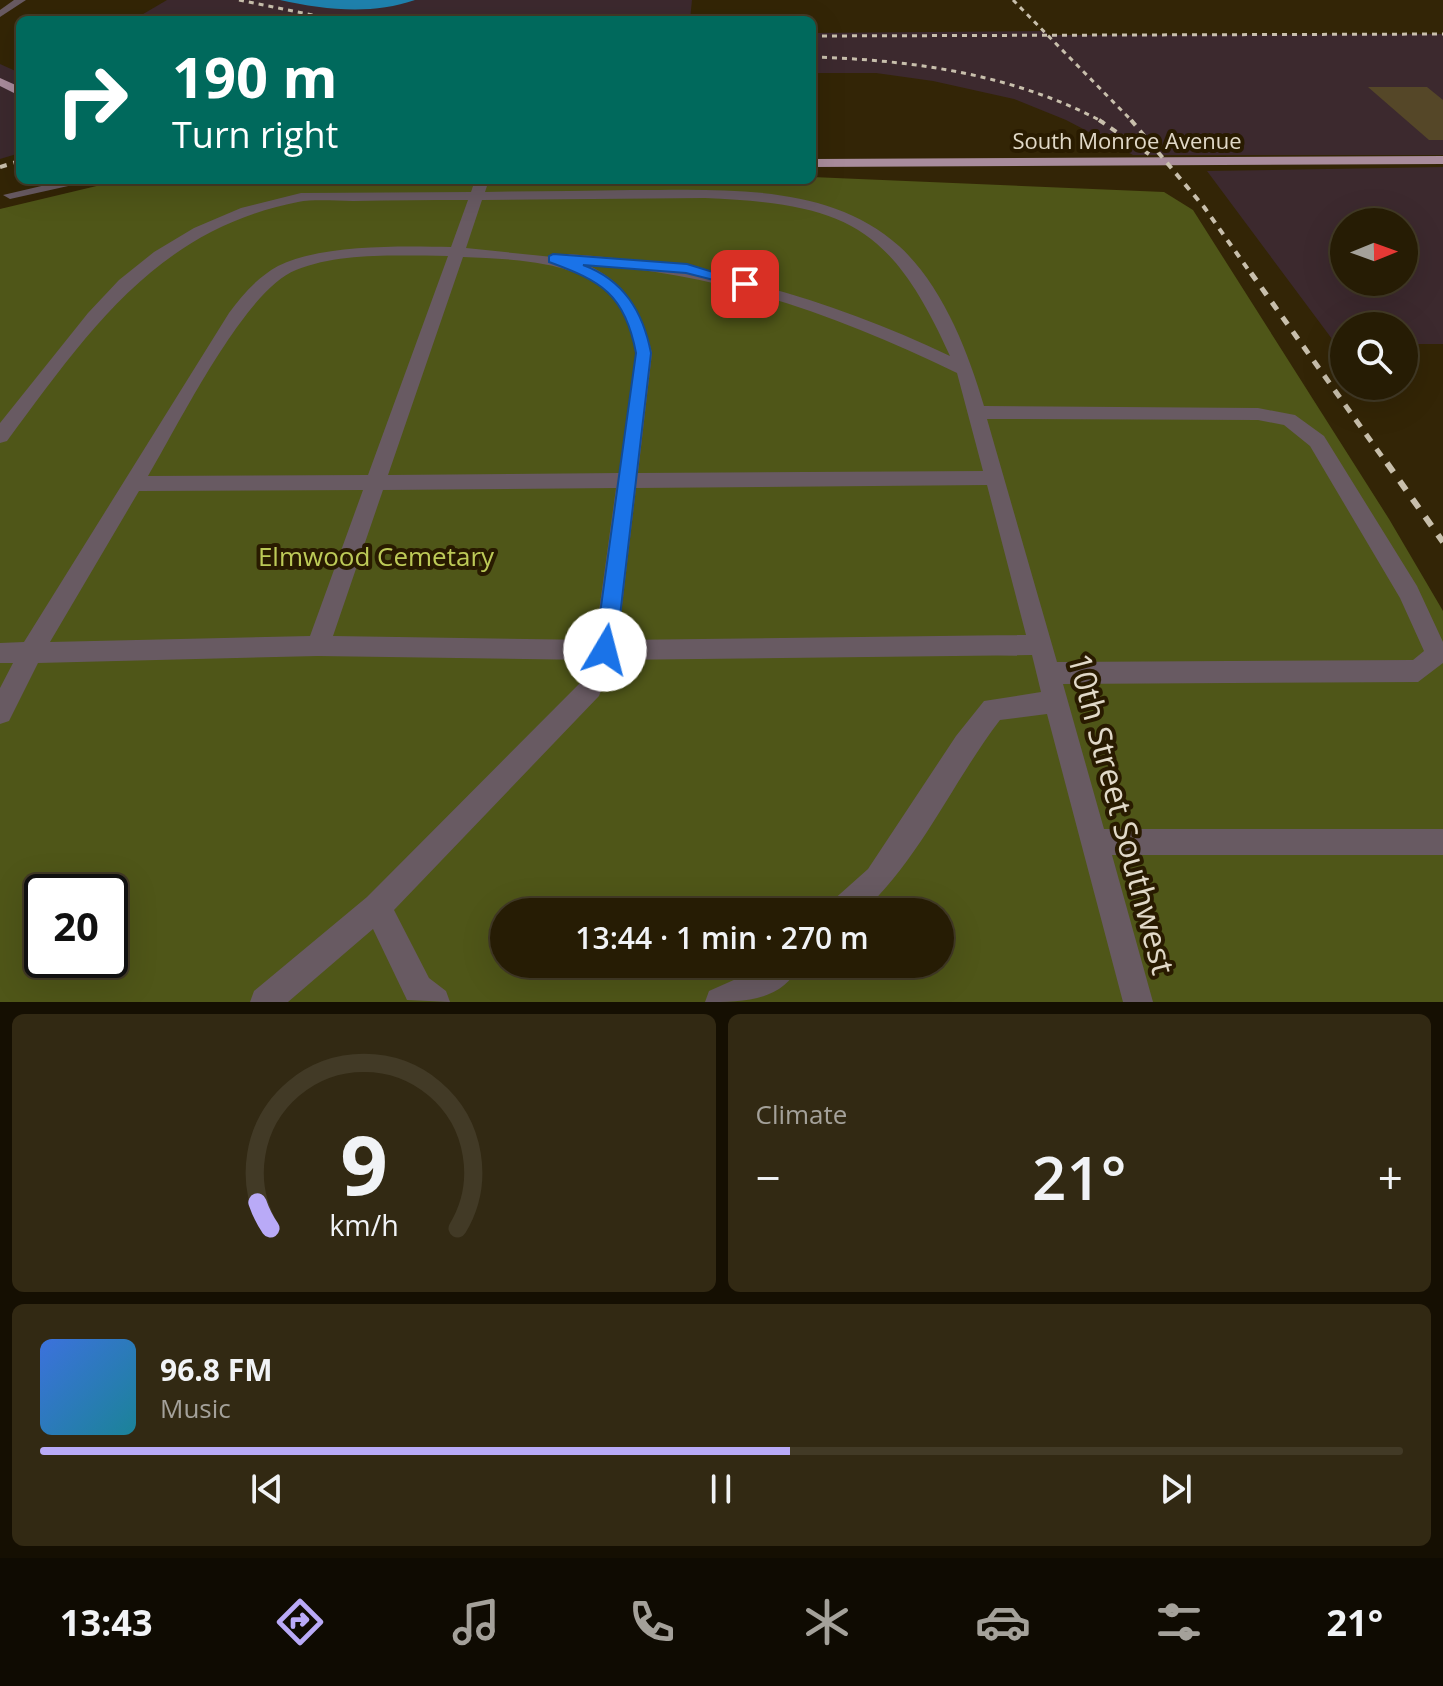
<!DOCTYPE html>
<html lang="en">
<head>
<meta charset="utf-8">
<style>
  :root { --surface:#261c04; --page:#322913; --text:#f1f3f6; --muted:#a4a19a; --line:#423a26; --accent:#b9aaf7 }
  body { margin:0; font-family:"Open Sans",sans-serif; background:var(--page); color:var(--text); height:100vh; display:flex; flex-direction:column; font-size:30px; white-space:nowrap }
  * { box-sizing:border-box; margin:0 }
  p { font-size:26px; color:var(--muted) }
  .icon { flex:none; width:44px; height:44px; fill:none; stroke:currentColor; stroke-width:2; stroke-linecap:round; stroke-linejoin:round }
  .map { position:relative; height:1002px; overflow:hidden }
  .panel { display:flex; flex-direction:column; gap:12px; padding:12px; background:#150f02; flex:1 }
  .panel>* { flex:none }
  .guide { position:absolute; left:16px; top:16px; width:800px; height:168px; border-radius:12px; box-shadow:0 8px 32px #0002,0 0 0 2px var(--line); background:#00695c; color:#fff; overflow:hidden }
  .needle { width:52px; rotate:89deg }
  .tools { position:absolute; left:1330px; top:208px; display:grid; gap:16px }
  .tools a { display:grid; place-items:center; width:88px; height:88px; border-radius:50%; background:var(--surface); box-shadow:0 8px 32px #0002,0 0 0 2px var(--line); font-size:40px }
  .speed { position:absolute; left:24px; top:874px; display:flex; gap:16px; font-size:40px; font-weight:700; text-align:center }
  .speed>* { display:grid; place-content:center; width:104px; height:104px; border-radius:50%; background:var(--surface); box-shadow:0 8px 32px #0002,0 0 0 2px var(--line); line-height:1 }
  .speed .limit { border:4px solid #111; border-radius:12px; background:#fff; color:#111 }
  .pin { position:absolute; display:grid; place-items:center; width:68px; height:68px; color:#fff; margin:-34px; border-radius:16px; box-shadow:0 4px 12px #0006 }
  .me { position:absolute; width:88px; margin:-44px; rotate:8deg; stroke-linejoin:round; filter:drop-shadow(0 0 6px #0008) }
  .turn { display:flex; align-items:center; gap:28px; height:168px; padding:0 24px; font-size:36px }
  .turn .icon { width:104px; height:104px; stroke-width:2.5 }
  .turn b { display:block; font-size:56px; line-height:68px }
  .big { font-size:60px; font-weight:600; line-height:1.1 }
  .panel .tile { flex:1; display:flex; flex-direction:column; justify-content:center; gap:12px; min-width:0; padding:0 28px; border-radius:12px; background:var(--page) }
  .panel .dial { align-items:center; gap:0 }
  .dial svg { height:208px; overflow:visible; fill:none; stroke:var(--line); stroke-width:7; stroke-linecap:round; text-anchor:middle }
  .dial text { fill:var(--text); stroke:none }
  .song { display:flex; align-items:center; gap:24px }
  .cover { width:96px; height:96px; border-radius:12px; background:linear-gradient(135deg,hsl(220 70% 55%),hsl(190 70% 35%)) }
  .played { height:8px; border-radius:4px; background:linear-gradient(90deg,var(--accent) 55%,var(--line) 55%) }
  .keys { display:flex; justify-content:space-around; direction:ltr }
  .heat { display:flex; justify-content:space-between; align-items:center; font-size:44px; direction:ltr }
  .panel .tiles { flex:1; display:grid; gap:12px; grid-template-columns:1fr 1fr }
  .tile:last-child { grid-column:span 2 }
  .trip { position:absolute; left:490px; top:898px; width:464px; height:80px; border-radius:40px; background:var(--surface); box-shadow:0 8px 32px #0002,0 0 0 2px var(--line); font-weight:600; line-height:80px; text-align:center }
  .dock { display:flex; height:128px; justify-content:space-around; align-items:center; background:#0f0b02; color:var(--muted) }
  .dock .icon { width:56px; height:56px }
  .dock .current { color:var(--accent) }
  .dock b { font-size:36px; color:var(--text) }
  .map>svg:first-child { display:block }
</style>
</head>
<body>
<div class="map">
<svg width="1443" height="1002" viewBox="0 0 1443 1002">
  <rect width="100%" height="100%" fill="#332506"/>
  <!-- commercial -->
  <g fill="#3c292e" fill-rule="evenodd">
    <path d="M167 0H692L690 20H133Z"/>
    <path d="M1044 31 1048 35 1443 34V155H1133L1066 120 1014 99 933 81 876 73H812V33Z"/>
    <path d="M0 64 20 73V153L0 159Z"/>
    <path d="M1443 167V344H1404V326H1344V343H1335L1207 171ZM1404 222V282H1344V222Z"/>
  </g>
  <!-- green -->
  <path fill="#4f5618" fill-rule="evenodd" d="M812 177 1164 192 1193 210 1389 519 1443 611V1002H0V209L105 184ZM42 892H110V960H42ZM504 912H940V964H504Z"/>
  <!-- water -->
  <path fill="#1f82ae" d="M280 0H415C372 15 325 10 280 0Z"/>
  <!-- building -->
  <path fill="#554728" d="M1368 87H1427L1443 100V140H1429Z"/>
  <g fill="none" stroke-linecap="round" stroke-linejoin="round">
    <!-- minor -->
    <g fill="#685a62" fill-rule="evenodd">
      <path d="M14 0H26L0 17V10Z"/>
      <path d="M67 180H95L10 199 3 195Z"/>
      <path d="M475 180H489L485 192C534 191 582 191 631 190 719 190 829 182 899 246 942 285 968 351 984 406L1258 408 1295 415 1324 436 1417 586 1443 642V663L1418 682 1063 684 1104 829H1443V855H1112L1153 1002H1123L1047 714 1000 720C953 781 919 861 862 912H827L831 902 868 869 956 736 984 701 1041 692 1032 655 613 660 599 696 394 910 429 978 446 991 450 1002 407 1000 373 929 288 1002H250L254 991 367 897 582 681 590 660 318 656 38 663 9 721 0 724V688L13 663H0V643L24 642 229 313C242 295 258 277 278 266 323 244 401 246 451 247L468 200C430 200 391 200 353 201 335 201 315 199 298 202 156 230 88 332 7 441L0 443V423L88 313 119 280 154 252 194 228 241 208 301 193 471 192ZM705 198C846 204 891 225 950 356 828 298 704 263 569 254L562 258 466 248 482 200ZM448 256 368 475 148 476C178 426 245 289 296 270 342 252 399 256 448 256ZM463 257C531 260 629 261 635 352 636 363 632 377 631 388 627 417 623 445 619 473L388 475ZM585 264C719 273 838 315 957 373L983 471 638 473 652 353C642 312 625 281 585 264ZM987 419 1258 420 1284 425 1310 446 1400 598 1424 651 1413 660 1057 662ZM987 485 1026 635 618 640 636 488ZM616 488 595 640 333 636 383 490ZM363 490 310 636 50 642 139 491Z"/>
      <path d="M763 964H800C783 1002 742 1002 705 1002L709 991 754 971Z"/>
    </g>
    <!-- major -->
    <g fill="#a98c9c" fill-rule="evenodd">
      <path d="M0 78 20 87V96L0 86Z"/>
      <path d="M1443 156V164L812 167V159Z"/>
    </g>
    <!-- rail-far3 -->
    <g stroke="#c8bfac" stroke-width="3" stroke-dasharray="5 5" stroke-linecap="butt">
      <path d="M239 0 337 20"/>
      <path d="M1013 0 1133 122"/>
      <path d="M812 36 1443 34"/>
      <path d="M812 57C913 60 1013 74 1103 122"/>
    </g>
    <!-- rail-far2 -->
    <g stroke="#c8bfac" stroke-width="4" stroke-dasharray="7 7" stroke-linecap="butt">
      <path d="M1099 120 1149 154"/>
      <path d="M1131 120 1204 207 1252 275"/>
      <path d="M0 167 20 161"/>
    </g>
    <!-- rail-far1 -->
    <path stroke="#c8bfac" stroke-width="5" stroke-dasharray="9 9" stroke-linecap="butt" d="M1251 273 1388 465"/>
    <!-- rail -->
    <path stroke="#c8bfac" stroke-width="6" stroke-dasharray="11 11" stroke-linecap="butt" d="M1387 463 1443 542"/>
  </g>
  <!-- route -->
  <path fill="#1a73e8" stroke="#114b97" stroke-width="2" d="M553 254 687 264 752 284 745 288 686 273 583 265C624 280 643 312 651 353L616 650 613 657 605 659 598 657 595 650 636 353C625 294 601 281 549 262V256Z"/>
  <g text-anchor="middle" stroke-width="8" stroke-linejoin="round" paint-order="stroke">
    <!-- far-street labels -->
    <g font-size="22" fill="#e1d9c8" stroke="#291b00">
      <text x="1127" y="149">South Monroe Avenue</text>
    </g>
    <!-- park labels -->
    <g font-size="26" fill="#bdca57" stroke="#291b00">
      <text x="376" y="566">Elmwood Cemetary</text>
    </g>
    <!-- near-street labels -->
    <g font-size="32" fill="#e1d9c8" stroke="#291b00">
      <text transform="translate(1121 814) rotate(75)" y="11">10th Street Southwest</text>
    </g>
  </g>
</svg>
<div class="tools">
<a><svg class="needle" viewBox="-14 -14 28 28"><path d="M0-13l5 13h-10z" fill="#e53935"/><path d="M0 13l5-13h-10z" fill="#a4a19a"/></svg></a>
<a><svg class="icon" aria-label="search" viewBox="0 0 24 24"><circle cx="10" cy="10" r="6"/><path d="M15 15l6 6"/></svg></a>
</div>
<div class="speed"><div class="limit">20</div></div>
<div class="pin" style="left:745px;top:284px;background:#d93025"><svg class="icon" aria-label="arrive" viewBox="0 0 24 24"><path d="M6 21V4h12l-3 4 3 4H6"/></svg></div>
<svg class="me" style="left:605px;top:650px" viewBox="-20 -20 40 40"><circle r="19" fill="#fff"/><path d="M0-13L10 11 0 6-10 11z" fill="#1a73e8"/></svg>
<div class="trip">13:44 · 1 min · 270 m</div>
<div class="guide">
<div class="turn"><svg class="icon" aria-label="right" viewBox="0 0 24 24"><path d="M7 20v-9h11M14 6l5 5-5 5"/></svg><div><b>190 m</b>Turn right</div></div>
</div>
</div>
<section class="panel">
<div class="tiles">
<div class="tile dial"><svg viewBox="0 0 100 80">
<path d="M14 69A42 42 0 1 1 86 69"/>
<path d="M14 69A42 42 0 0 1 9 59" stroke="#b9aaf7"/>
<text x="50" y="56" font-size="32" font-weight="700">9</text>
<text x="50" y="72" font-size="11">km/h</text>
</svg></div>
<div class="tile"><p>Climate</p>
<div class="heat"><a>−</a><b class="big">21°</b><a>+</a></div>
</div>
<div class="tile">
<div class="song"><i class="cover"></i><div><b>96.8 FM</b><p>Music</p></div></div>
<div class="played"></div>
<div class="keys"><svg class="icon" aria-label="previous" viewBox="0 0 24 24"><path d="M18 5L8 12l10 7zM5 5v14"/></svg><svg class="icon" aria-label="pause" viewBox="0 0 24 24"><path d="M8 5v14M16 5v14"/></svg><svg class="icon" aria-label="next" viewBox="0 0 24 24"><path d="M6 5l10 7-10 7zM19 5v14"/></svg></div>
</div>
</div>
</section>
<nav class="dock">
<b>13:43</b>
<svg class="icon current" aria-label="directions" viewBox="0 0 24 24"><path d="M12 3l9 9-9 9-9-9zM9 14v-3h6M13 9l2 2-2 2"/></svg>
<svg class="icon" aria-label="music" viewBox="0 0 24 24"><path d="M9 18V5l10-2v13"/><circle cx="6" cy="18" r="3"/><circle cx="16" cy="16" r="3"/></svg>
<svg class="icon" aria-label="phone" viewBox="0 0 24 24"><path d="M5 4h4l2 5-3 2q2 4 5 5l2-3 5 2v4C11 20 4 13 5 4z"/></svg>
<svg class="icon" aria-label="climate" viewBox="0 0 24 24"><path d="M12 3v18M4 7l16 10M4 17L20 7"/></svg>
<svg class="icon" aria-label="car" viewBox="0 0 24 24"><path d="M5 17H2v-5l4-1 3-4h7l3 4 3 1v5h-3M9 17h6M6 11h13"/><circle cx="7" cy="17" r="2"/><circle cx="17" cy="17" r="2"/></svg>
<svg class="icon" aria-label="filters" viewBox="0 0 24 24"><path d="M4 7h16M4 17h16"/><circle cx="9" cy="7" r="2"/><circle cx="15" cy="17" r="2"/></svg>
<b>21°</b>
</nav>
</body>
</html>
